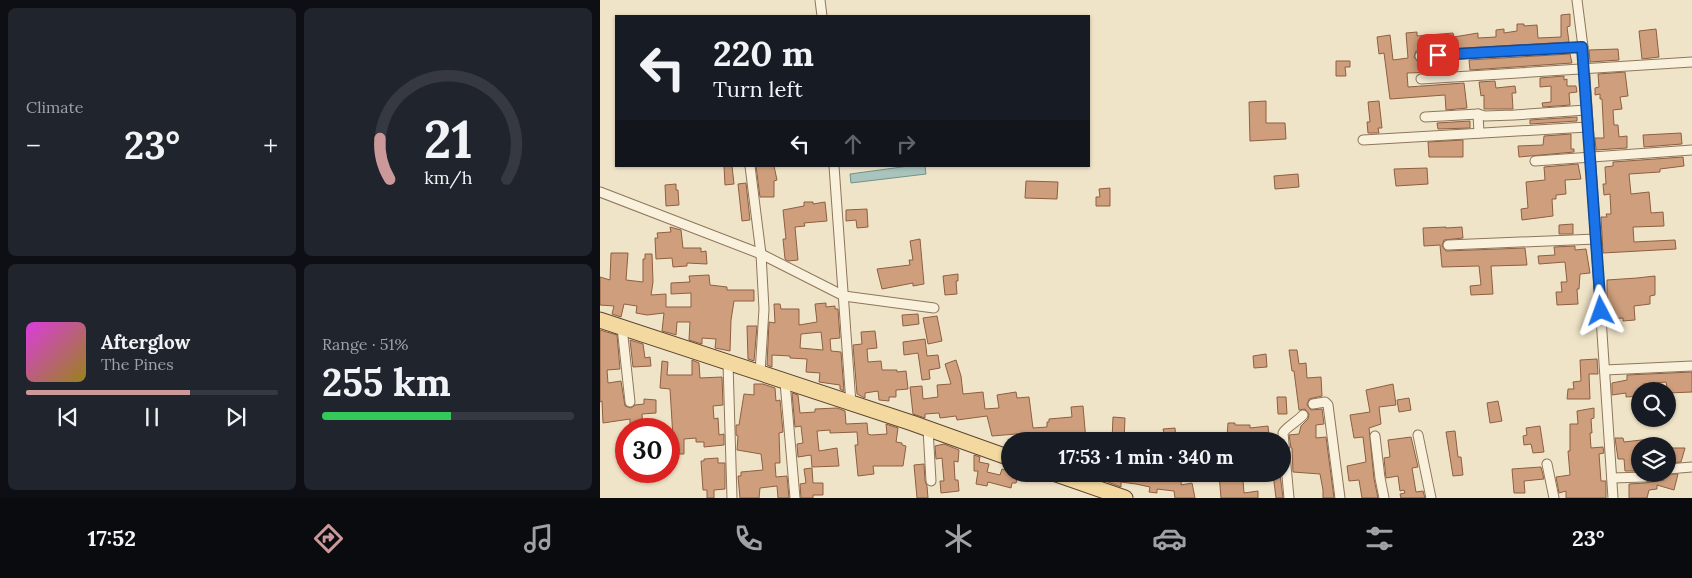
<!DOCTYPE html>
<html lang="en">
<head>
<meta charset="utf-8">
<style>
  :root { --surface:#171b24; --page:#20242c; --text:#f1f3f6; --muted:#9ea1a6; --line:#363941; --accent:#cc999b }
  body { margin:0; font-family:Lora,serif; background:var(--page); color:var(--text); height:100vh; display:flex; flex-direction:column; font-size:19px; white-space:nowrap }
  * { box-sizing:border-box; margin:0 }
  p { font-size:16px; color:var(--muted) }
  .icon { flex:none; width:28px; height:28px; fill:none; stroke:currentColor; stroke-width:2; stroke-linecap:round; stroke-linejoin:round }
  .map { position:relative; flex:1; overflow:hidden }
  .sheet { display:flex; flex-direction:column; gap:8px; padding:8px; background:#0d0f14; width:600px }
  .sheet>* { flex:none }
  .banner { position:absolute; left:15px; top:15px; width:475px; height:152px; border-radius:0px; box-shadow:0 1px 4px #0004; background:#171b24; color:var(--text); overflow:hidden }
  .tools { position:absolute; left:1031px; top:382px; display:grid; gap:10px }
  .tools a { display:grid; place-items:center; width:45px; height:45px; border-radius:50%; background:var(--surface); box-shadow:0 1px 4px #0004; font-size:25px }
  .speed { position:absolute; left:15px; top:418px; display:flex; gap:10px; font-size:25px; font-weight:700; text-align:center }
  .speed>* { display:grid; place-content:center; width:65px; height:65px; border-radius:50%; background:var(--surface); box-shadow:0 1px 4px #0004; line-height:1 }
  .speed .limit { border:8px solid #d22; background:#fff; color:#111 }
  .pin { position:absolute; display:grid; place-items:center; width:42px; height:42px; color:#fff; margin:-21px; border-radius:10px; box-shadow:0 2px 8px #0006 }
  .me { position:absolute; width:55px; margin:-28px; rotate:356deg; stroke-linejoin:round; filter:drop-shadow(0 0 4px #0008) }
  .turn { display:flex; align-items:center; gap:18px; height:105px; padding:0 15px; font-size:22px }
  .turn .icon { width:65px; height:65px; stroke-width:2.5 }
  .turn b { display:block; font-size:35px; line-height:42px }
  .lanes { display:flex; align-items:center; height:48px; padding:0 15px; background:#0003; justify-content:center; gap:25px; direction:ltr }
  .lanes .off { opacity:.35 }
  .big { font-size:38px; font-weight:800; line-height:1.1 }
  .sheet .card { flex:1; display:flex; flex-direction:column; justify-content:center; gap:8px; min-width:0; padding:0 18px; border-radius:8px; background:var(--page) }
  .sheet .dial { align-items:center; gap:0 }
  .dial svg { height:130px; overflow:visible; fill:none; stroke:var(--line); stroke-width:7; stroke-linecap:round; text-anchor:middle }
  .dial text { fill:var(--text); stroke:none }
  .song { display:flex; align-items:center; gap:15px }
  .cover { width:60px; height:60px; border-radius:8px; background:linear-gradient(135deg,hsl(300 70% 55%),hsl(50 70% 35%)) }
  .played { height:5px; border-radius:2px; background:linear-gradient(90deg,var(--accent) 65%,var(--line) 65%) }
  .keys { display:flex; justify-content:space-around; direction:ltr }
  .heat { display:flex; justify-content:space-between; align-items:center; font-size:28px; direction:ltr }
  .charge { height:8px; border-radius:4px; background:linear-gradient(90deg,#34c759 51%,var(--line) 0) }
  .sheet .tiles { flex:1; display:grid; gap:8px; grid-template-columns:repeat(2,1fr) }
  .trip { position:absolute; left:401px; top:432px; width:290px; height:50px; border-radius:25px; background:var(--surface); box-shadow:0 1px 4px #0004; font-weight:800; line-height:50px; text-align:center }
  .tabs { display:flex; height:80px; justify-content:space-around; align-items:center; background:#090b0e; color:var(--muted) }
  .tabs .icon { width:35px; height:35px }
  .tabs .on { color:var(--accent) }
  .tabs b { font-size:22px; color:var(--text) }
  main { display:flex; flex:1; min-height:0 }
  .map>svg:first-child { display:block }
</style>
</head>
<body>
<main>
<section class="sheet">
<div class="tiles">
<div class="card"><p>Climate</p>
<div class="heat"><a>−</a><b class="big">23°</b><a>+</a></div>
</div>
<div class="card dial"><svg viewBox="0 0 100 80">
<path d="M14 69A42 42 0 1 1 86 69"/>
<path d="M14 69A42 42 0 0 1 8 44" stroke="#cc999b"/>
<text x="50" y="56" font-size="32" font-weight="700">21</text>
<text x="50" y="72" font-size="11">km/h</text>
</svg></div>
<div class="card">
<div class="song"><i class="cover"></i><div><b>Afterglow</b><p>The Pines</p></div></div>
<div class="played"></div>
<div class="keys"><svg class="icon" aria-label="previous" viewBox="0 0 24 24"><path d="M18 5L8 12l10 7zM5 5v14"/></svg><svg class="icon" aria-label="pause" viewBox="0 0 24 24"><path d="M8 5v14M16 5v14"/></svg><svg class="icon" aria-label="next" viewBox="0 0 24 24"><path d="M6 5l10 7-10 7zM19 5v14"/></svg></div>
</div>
<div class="card"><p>Range · 51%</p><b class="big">255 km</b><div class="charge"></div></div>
</div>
</section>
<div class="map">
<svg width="1092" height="498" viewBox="0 0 1092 498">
  <rect width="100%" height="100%" fill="#f0e4c8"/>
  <!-- water -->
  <path fill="#a9c4bc" stroke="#6f938a" d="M309 166H325L326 174 251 183 250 174Z"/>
  <!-- building -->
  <g fill="#cf9f7d" stroke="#8d5f41" fill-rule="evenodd">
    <path d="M970 14V26L967 27 969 42 816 51 814 57 818 62 854 60V64L840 65 841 72 807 73 808 87 864 83 867 108 846 110 845 95 790 99 784 53 779 54 777 37 790 35 793 60 808 58 806 33 817 32V36L853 33 854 37 878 33V38L896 37V30L904 29V33L917 31V24H924V26L937 25 938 38 961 37V15Z"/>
    <path d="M1056 29 1059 57 1042 59 1039 31Z"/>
    <path d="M1018 49 1019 60 990 62 989 50Z"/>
    <path d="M970 54 972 63 870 70 869 60Z"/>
    <path d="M736 61H750V67H745L746 76H736Z"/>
    <path d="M1025 72 1028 96 1020 97 1022 109 1013 110 1014 125H1018L1019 137 1027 136V148L996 150 995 138H1004L1002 99H1000V94L995 95V88L999 87 998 74Z"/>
    <path d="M964 76V80L967 79V86H976L977 92 969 93 970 105 943 107 942 103 951 102V86L940 87V78Z"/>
    <path d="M895 81 896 88 915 86 916 93H912L913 109H884V95L881 96 879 82Z"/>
    <path d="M666 101V123H685L686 139 650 141 649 102Z"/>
    <path d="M779 101 782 128H778L779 133H768L767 122H770L768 102Z"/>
    <path d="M977 117V121L930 124V120Z"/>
    <path d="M870 121V128L838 129 837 123Z"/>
    <path d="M1081 133 1082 144 1044 147 1043 135Z"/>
    <path d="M971 134V149H974V152L919 157 918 146 943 145 944 136Z"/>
    <path d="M863 140V157H829L828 142Z"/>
    <path d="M1083 157 1084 166 1060 169V172L1029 174 1031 194 1049 192 1051 213 1063 212 1064 226 1033 227 1034 242 1075 240 1076 249 1003 253 1001 217H1007L1006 214H1011L1010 194 1004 195 1003 184H1006L1005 167 1013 166V162Z"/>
    <path d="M978 164 981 179 965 180 966 194 956 195V199H952L953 216 922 220 921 209 928 208 926 182 945 180 944 167Z"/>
    <path d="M124 166H132L134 184 125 185Z"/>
    <path d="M156 166H174L177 180 174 181V197H160Z"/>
    <path d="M827 168 828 184 796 186 794 169Z"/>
    <path d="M698 174 699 187 675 189 674 176Z"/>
    <path d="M426 181 458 182 457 199 425 198Z"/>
    <path d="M146 183 150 220 142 221 138 184Z"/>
    <path d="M76 184V190H78L79 205 66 206 65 185Z"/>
    <path d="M510 188V206H496V197H500L499 189Z"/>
    <path d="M204 202H213V204L225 202 227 221 204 223 205 226 195 227 198 260 188 261 185 259 183 239H186L183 210 204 206Z"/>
    <path d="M267 209 268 227 257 228 256 220 246 221V210Z"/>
    <path d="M973 224V234H959V225Z"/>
    <path d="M70 227 81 230 83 248H101V252L106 251 107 264 87 263V266L73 267 72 258 56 259 55 238H58L57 233 71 232Z"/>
    <path d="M846 227V228L862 227 863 238 844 240 842 246 846 251 925 248 927 265 891 266 893 294 871 295 870 286 881 285 879 266 842 267 840 245 824 246 823 228Z"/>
    <path d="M320 239 324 284 313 286V283L282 289 277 269 310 265 309 260H313L310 241Z"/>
    <path d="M975 246V250L986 249 990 273 980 274 979 289H977L978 304 957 305 956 292H962L961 282H967L965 262 939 264 938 256 955 255 954 247Z"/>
    <path d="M11 253H28L26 280 43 282V259H45V254H52L53 282 51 295 66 294V307H91V293L71 294V283L90 282 89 276 109 275 110 285 127 287V290H154V301H134L131 320 130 351 115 348 116 339 102 338V344L89 340 90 322H77L76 335 73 334 62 331 64 313 47 315 36 313 37 306 24 304 21 317 12 314 14 306 0 305V277L10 280Z"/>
    <path d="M358 274V281H356L357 294 345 295 343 276Z"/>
    <path d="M1055 276V295L1050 296V304L1034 306 1035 320 1023 321V318L1010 319 1009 308H1007V280L1037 278Z"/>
    <path d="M226 303V307L235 306V309H238L240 338 230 339 231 351 241 352 244 391 240 389V385L219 382 220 373 206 372 207 359 190 358V356L172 355V367L167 365 169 322 175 323 174 304H180L181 309H199V325L217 322 215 304ZM221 332 223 350 200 348 201 334Z"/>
    <path d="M318 314 319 324 303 326 302 315Z"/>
    <path d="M337 316 342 341 328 344 323 318Z"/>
    <path d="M147 326H157L154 361 148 359Z"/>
    <path d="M0 330 17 335 20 369 7 370 8 383 21 381 25 406 31 408 35 405 44 404V399L56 400V413L42 414 43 429H30V419L3 423 2 401 0 402Z"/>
    <path d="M275 331 277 348 267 349 268 362 281 361 282 370H297V372L306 371 308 389 296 390V397H289V401L279 400 278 391 265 393V398L257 394 253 345 262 344 261 332Z"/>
    <path d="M325 339 327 356 338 355 340 368 329 370 330 379 322 380 318 353 304 355 303 342Z"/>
    <path d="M30 340 43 344 45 358 50 357 51 366 33 367Z"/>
    <path d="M689 350H697L699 364 706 363 707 378 721 377 722 396 709 399 707 405 711 410 722 409 724 424 716 425V438L726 437 734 498H723V490L720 474 693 472 692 448H691L689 435 699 434 701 426 708 419 709 414 705 409 699 410 694 371H692Z"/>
    <path d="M666 354 667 367 654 368 653 356Z"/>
    <path d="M997 359 998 374H989L990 399H967L968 389H974L973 382 981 381 980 360Z"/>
    <path d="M92 360 99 363 100 378 122 377 123 405 113 406 114 419 118 418 119 435 124 434V445L104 447V442H96V438L84 439V454H74L70 389 60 388 62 361 68 362 67 375H92Z"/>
    <path d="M356 360 361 376 363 394 383 392 385 409 399 408 397 395 416 392 417 398 429 397 433 428 447 427V422H449V419L472 417 471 407 483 406 486 441H479L478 439 465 441H429L428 433 392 436 387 416 357 420 356 416 340 418 339 413 325 414V418L313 414 310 387 322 386 323 399 338 397 337 385 351 384 345 364Z"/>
    <path d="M1092 372V392L1068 393 1066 382 1043 384 1044 391H1040V396L1026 397V393L1012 395V383L1027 380V375Z"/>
    <path d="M154 384H163L175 388 176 401 180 400 183 432 179 433 180 463H175L176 477 187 476 189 498H178L177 486 160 488 159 498H140L138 476H141V472L163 470 161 454 137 450 138 436 136 435V425H139L144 394 154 395Z"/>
    <path d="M793 384 796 405 779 407 781 424 769 428 774 479 778 498H762L759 480 749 481 747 466 766 462 763 437 754 438 750 415 770 412 766 390Z"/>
    <path d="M192 393 198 395 200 413 215 412V409L237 408 245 411 246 424 267 423 268 434 271 435 287 434 286 424 298 428 296 442 302 443V445L306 446 303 466H273L274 474 258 476 255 445H258L257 432 230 433V430L217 431 219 451 237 448 239 466 212 467 211 455 198 457 197 444 203 443 201 426 195 427Z"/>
    <path d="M677 397H686L687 414H678Z"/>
    <path d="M809 398 811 410 799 412 797 400Z"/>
    <path d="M898 401 902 421 890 423 887 403Z"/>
    <path d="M994 408V418L991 419 992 433H990L991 448 1003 447 1004 453 999 454 1001 481H1006V498H966V491L959 493 956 477 970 475 968 451H970V424H978L977 411Z"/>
    <path d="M513 417 525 418 524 441H512Z"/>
    <path d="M628 423H635V425H650V428L668 426 669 436 677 435V441H658L657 437H627Z"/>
    <path d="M940 426 944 452 933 453 931 444 924 445 923 436 927 435 926 428Z"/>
    <path d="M575 428 576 441H566L563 429Z"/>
    <path d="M855 431 858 457H861L863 475 853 476 846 432Z"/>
    <path d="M811 437 818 467 812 468 816 492 823 491 825 498H801L800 494 805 493 804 490 800 491 798 476 786 478 784 458 790 457 788 440Z"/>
    <path d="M1015 438H1023L1024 442 1050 439 1051 446H1040V471H1025L1024 459H1018Z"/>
    <path d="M344 444 359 450 358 462 354 461 355 480H358L359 491 341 493 340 481H344L342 458 336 459 335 446Z"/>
    <path d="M1070 448H1085L1081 462 1068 463V459H1069Z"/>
    <path d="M374 455 380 457 379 462 389 464 387 472 400 475 402 469 410 471V474H415L418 476 416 483H412L411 488 388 482 387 486 376 484 378 471H374Z"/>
    <path d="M118 458V463H125V489L114 490V498H107V490H103L101 461H104V459Z"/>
    <path d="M324 464 325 481 327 486 328 498H317L314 465Z"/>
    <path d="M941 467 944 479 924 481 925 493H914L912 469Z"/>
    <path d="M212 468 213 483H223V495H213V498H201L200 484 206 483 204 469Z"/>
    <path d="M506 474H551V476L564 478 565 474H582L581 485 592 483 595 498H575L574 491 557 489V493L549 492 550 487 536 484 521 482V487L505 481Z"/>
    <path d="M619 474H660V478L643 480 644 493 658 491V498H621Z"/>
    <path d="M673 474H680L683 498H676Z"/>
    <path d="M1063 474H1078L1074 490 1057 485V489L1049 490 1047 498H1029V484L1045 483 1064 480Z"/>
  </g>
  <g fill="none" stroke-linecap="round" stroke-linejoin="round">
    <!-- minor casing -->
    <g stroke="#8d765c" stroke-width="11">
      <g id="minor">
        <path d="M220 0 222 16"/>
        <path d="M977 0 983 47 1013 498"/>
        <path d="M820 56 983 47"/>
        <path d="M821 79 1092 62"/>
        <path d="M878 114 879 133"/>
        <path d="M825 117 878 114 885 116 914 115 986 110"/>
        <path d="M763 140 987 127"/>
        <path d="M935 161 1092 150"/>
        <path d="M150 166 161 254 164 309 160 373"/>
        <path d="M234 166 251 404"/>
        <path d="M0 192 161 254 244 296 334 308"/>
        <path d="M848 245 996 239"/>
        <path d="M22 327 30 402"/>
        <path d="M128 363 132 498"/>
        <path d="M1005 370 1092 366"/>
        <path d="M185 382 195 498"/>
        <path d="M713 404 725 402 728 405 740 498"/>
        <path d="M328 429 331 481"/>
        <path d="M818 435 831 498"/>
        <path d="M775 436 780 478 784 498"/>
        <path d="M947 464 954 498"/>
        <path d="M1068 469 1092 467"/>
        <path d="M1012 478 1045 477 1055 474"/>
        <path d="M689 498 683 433C685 428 698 421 703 415"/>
      </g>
    </g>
    <!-- primary casing -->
    <g stroke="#5b4430" stroke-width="17">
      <g id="primary">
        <path d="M0 320 312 423 410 458"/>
        <path d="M456 474 525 498"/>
      </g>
    </g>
    <!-- minor -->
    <use href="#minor" stroke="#faf1dc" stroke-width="9"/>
    <!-- primary -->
    <use href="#primary" stroke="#f3d9a0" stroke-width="15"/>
  </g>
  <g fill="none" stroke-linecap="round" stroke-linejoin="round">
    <!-- route casing -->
    <g stroke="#114b97" stroke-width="12">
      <path id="route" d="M838 55 982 47 1001 311"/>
    </g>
    <!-- route -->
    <use href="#route" stroke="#1a73e8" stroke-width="9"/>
  </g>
</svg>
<div class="tools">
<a><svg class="icon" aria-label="search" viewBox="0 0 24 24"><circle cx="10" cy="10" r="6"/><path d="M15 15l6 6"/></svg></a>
<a><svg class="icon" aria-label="layers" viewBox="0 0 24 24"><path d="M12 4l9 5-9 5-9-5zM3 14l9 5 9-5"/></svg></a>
</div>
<div class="speed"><div class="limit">30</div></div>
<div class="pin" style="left:838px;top:55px;background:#d93025"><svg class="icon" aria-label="arrive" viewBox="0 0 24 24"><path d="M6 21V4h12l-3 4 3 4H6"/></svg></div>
<svg class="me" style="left:1001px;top:311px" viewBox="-20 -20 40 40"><path d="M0-17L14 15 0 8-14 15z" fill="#1a73e8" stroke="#fff" stroke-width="4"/></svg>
<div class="trip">17:53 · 1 min · 340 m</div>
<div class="banner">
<div class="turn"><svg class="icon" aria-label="left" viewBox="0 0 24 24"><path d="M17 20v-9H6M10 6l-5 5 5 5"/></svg><div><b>220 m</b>Turn left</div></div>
<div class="lanes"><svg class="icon" aria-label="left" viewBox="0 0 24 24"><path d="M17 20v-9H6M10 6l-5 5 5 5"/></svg><svg class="icon off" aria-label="ahead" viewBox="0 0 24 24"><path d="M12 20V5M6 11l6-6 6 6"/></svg><svg class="icon off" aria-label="right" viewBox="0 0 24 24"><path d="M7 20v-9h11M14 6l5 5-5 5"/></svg></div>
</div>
</div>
</main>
<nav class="tabs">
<b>17:52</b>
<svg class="icon on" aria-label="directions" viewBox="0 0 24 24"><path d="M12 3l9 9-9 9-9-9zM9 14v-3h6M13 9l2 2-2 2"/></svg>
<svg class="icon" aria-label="music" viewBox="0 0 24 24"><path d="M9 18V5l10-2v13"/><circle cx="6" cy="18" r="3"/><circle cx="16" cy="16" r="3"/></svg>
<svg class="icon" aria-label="phone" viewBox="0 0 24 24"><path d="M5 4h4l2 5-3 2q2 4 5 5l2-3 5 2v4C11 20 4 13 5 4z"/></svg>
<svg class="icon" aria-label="climate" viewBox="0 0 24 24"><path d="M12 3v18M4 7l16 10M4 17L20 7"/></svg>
<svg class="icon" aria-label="car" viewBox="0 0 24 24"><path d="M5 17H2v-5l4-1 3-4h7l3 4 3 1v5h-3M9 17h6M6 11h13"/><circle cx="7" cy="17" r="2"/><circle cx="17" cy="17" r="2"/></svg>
<svg class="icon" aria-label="filters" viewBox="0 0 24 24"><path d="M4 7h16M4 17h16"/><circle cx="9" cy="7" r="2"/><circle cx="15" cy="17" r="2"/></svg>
<b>23°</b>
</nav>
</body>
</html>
